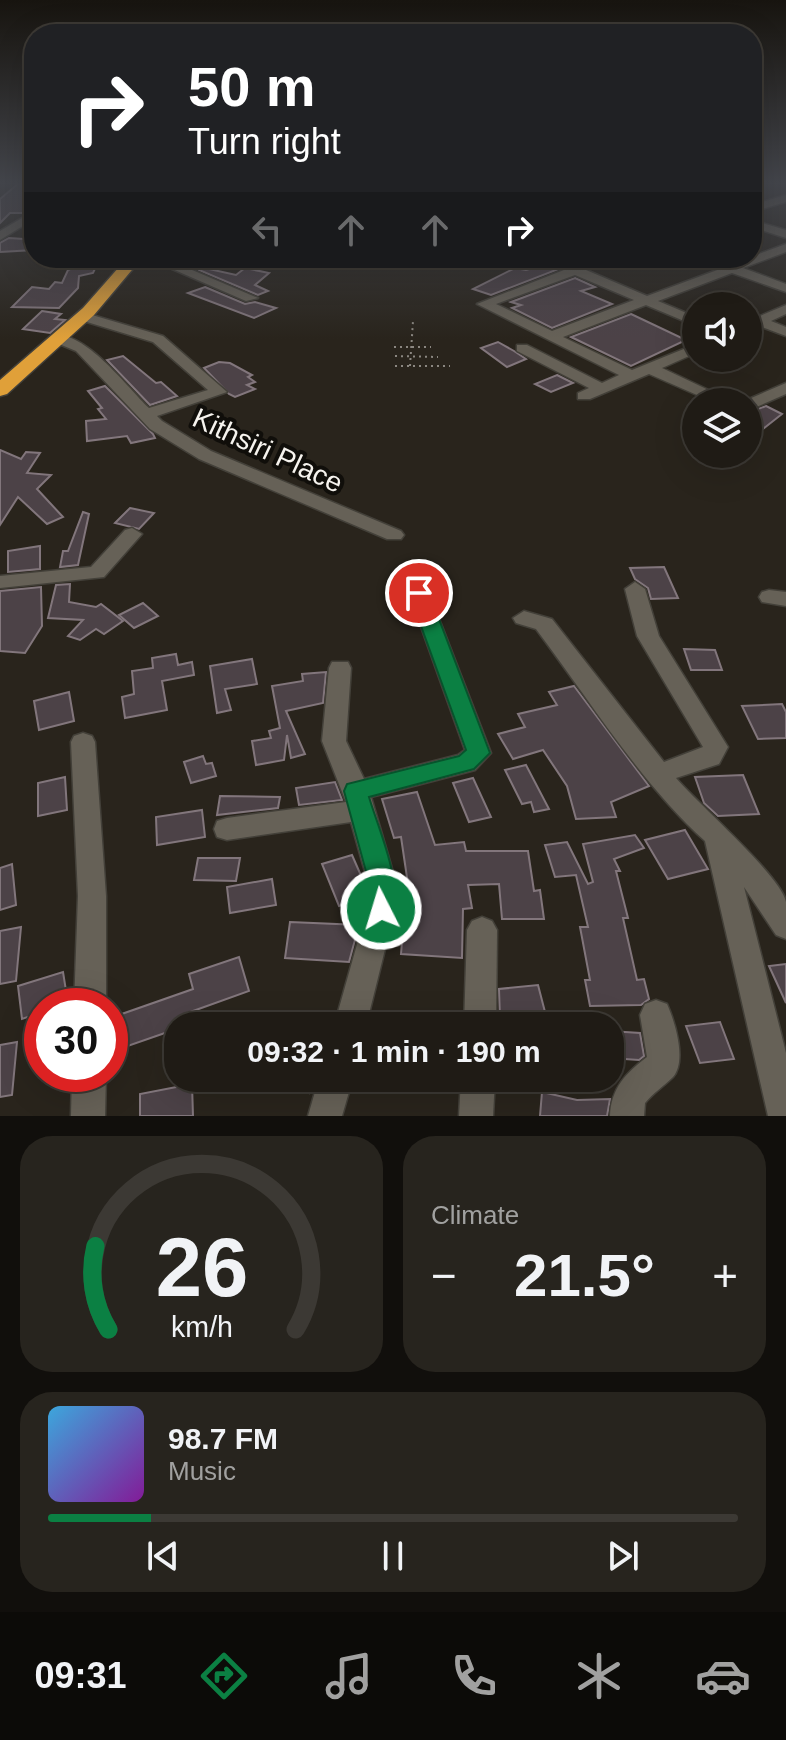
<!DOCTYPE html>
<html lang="en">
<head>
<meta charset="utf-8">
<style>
  :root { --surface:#1f1b15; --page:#27241e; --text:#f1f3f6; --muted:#a1a1a0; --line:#3c3934; --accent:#0b8043 }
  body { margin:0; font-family:Arial,sans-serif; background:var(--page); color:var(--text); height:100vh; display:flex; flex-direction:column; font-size:30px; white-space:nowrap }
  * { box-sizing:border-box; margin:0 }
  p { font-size:26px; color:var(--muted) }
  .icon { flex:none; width:44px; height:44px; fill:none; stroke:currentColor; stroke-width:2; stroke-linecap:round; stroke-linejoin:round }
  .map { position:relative; height:1116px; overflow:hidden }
  .side { display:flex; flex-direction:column; gap:20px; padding:20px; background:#110f0c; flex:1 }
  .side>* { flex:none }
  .hud { position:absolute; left:24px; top:24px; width:738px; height:244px; border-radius:32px; box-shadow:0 8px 32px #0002,0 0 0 2px var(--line); background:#202124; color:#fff; overflow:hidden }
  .buttons { position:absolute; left:682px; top:292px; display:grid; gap:16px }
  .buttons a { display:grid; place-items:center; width:80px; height:80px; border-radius:50%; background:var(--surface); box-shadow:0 8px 32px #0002,0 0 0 2px var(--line); font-size:40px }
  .speed { position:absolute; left:24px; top:988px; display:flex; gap:16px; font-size:40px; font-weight:700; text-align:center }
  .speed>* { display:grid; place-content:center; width:104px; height:104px; border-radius:50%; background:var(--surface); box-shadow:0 8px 32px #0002,0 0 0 2px var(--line); line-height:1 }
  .speed .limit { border:12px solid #d22; background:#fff; color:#111 }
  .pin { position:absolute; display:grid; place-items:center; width:68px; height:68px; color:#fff; margin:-34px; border:4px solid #fff; border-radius:50%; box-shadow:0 2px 8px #0007 }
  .me { position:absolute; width:88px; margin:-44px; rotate:355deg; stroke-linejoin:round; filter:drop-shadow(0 0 6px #0008) }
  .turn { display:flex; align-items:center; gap:28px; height:168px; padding:0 32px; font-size:36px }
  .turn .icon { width:104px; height:104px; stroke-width:2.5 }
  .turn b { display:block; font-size:56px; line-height:68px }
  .lanes { display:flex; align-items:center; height:76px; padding:0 32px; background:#0003; justify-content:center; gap:40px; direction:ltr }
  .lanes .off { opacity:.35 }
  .big { font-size:60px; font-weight:700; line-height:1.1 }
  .side .widget { flex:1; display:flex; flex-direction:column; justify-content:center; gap:12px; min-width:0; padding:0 28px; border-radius:32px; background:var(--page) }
  .side .dial { align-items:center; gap:0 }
  .dial svg { height:208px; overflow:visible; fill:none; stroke:var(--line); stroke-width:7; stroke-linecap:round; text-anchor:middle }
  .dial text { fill:var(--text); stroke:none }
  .song { display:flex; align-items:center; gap:24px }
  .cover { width:96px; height:96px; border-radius:12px; background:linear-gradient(135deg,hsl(200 70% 55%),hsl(290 70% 35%)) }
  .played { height:8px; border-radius:4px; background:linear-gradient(90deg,var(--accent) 15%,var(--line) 15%) }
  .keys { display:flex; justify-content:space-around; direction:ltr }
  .heat { display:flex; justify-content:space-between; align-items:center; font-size:44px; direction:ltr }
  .side .tiles { flex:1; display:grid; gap:20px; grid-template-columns:1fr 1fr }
  .widget:last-child { grid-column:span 2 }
  .trip { position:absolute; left:164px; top:1012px; width:460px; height:80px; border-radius:32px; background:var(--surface); box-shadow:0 8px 32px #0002,0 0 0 2px var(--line); font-weight:700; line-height:80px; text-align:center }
  .dock { display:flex; height:128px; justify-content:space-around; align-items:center; background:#0c0b08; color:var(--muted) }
  .dock .icon { width:56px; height:56px }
  .dock .active { color:var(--accent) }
  .dock b { font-size:36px; color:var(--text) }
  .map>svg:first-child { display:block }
</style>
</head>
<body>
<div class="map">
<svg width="786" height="1116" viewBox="0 0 786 1116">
  <rect width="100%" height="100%" fill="#29241c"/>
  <!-- building -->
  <g fill="#4c4247" stroke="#82767c" stroke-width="2">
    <path d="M19 183H34V204L24 213H10L0 223V199Z"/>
    <path d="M9 238 24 239 34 244V250L0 252V243Z"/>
    <path d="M83 258H100L93 273 79 276 78 288 59 308 12 307 32 287 49 289 55 282 62 283 68 270 78 266Z"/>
    <path d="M544 265 556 270 491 295 473 289 515 268 526 270Z"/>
    <path d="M200 267 236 275 245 268 269 273 255 285 268 291 258 295 199 270Z"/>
    <path d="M575 278 595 287 581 291 612 304 552 328 512 308 521 305 511 302Z"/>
    <path d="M205 287 245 304 255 302 276 308 254 318 188 293Z"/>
    <path d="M42 311 61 314 55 319 65 320 50 333 23 329Z"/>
    <path d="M631 314 686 340 631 366 571 337Z"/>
    <path d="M498 342 514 351 526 359 507 367 481 348Z"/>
    <path d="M123 356 156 383 161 382 177 396 150 405 107 360Z"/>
    <path d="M219 362 230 363 252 375 248 377 255 382 247 385 255 389 235 397 229 394 204 368Z"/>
    <path d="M557 375 573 383 551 392 535 384Z"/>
    <path d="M105 386 153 434 155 438 131 443 127 436 87 441 86 421 106 419 98 409 102 408 88 391Z"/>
    <path d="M766 406 782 414 758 433 748 430V413Z"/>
    <path d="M0 450 21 459 26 452 40 453 27 473 51 475 37 489 63 517 47 524 18 497 0 525Z"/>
    <path d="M130 508 154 513 139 529 115 523Z"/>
    <path d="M83 512 89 514 78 565 60 567 63 551H68Z"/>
    <path d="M40 546V569L8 572V551Z"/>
    <path d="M664 567 678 598 651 599 648 588 635 579 630 568Z"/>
    <path d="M70 584 69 602 96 607 101 604 123 621 104 634 96 629 80 640 68 636 83 620 48 618 56 585Z"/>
    <path d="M41 587 42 626 25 653 0 651V591Z"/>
    <path d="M143 603 158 616 134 628 119 615Z"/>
    <path d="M684 649 715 650 722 670H691Z"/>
    <path d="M176 654 178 665 192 662 194 675 162 681 167 710 125 718 122 697 134 694 132 671 153 668 152 658Z"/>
    <path d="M252 659 257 684 225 689 231 710 217 713 210 666Z"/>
    <path d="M326 672 323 703 286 711 305 754 291 758 287 735 284 760 256 765 252 741 271 738 269 731 280 728 272 686 303 681 302 674Z"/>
    <path d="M574 686 649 786 611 802 616 817 576 819 567 786 543 750 513 759 498 734 525 727 518 714 557 705 549 692Z"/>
    <path d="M69 692 74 721 39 730 34 701Z"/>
    <path d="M782 704 786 712V738L758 739 742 706Z"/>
    <path d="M203 756 206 764 212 763 216 776 191 783 184 762Z"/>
    <path d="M526 765 549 809 534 812 531 802 522 804 505 770Z"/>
    <path d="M743 775 759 814 718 816 704 803 695 777Z"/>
    <path d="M65 777 67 810 38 816V783Z"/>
    <path d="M473 778 491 817 469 822 453 783Z"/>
    <path d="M335 782 342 800 299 805 296 788Z"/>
    <path d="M417 792 435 845 464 842 466 851H528L534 891 540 890 544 919H502L499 884 468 885 472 908 463 909 462 958 401 954 404 918H413L401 837 394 838 382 799Z"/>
    <path d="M220 796 280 797 278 808 217 815Z"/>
    <path d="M202 810 205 837 157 845 156 817Z"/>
    <path d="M685 830 708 869 668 879 645 840Z"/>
    <path d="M635 835 644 848 614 859 620 871H616L628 918H623L637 980 644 979 649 999 641 1005 590 1006 585 980H590L580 927H588L576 875 555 877 545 845 567 842 588 884 593 882 583 844Z"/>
    <path d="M352 855 366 887 365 897 339 906 322 864Z"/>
    <path d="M198 858H240L236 881 194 880Z"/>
    <path d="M12 864 16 905 0 910V868Z"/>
    <path d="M272 879 276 905 230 913 227 887Z"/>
    <path d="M290 922 359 925 349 962 285 958Z"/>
    <path d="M21 927 16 981 0 984V931Z"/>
    <path d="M239 957 249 991 182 1015 185 1026 122 1048 116 1016 193 989 189 974Z"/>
    <path d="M786 964V1003L769 966Z"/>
    <path d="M63 972 68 1003 42 1006V1012L22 1019 18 986Z"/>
    <path d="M538 985 545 1012 500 1018 499 989Z"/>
    <path d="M545 1014 581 1017 580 1026H545Z"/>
    <path d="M720 1022 734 1059 700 1063 686 1026Z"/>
    <path d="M610 1031 640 1033 644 1056 639 1060 610 1058Z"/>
    <path d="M17 1042 12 1095 0 1097V1045Z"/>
    <path d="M265 1078H314L309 1093 264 1083Z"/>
    <path d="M192 1084 193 1116H140V1094Z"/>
    <path d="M542 1092 577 1100 610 1099 607 1116H540Z"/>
  </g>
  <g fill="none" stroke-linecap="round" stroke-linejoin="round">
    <!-- minor casing -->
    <g stroke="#434039" stroke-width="3">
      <g id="minor">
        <path d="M786 195V202L752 212V205Z"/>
        <path d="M34 211V219L0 240V231Z"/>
        <path d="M752 220 786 230V238L752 227Z"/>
        <path d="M786 244V252L743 268 786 284V292L732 273 658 301 696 317V326L646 305 563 337 632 370 696 344V353L662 368 734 402H713L649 374 590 399H578V393L589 388 517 351V345H527L602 383 619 375 477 304 564 270 541 258H558L576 266 596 258H614L586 270 647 296 720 269 696 258H714L731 264ZM575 275 634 300 552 331 496 304Z"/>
        <path d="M147 258H164L258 298 246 301Z"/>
        <path d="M208 258H223L231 265 221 268Z"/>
        <path d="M786 305V314L771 321 786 327V336L759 326 748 330V321Z"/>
        <path d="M82 312 163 336 227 392 157 416 162 421 211 451 401 531 404 535 401 539H387L199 459 150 429 76 351 52 341V335C85 330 127 387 149 408L208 390 153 342 77 319 75 316Z"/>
        <path d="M786 383V394L754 408 748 410V402H742Z"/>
        <path d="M132 528 142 534 104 577 0 588V576L91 567 125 530Z"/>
        <path d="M635 582 645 589 659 636 728 747 719 764 676 778C697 803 782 877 786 902 786 913 786 927 786 939L776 935 744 887 786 1053V1116H768L705 841C643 786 588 698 536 629L516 623 513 618 524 611 552 619 664 762 703 747 637 636 625 589Z"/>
        <path d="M419 586 429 593 491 753 475 770 371 797 397 886 395 909 366 1026H334L367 909 369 886 351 822 227 840 217 837 214 829 217 821 227 818 346 802 322 741 329 668 332 662H348L351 668 346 741 364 779 458 755 465 750 409 593Z"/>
        <path d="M769 590 786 592V606L762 602 759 597 762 592Z"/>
        <path d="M83 733 92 736 95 742 106 896V1006H74L78 896 71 742 74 736Z"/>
        <path d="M482 917 492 921 497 930 496 1026H464L467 930 472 921Z"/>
        <path d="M656 1000 667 1004C675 1022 687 1061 673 1077 664 1086 653 1093 645 1103L644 1116H610C611 1088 626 1073 647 1057L640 1015 645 1004Z"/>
        <path d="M72 1074H106L105 1116H71Z"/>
        <path d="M319 1078H353L342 1116H308Z"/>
        <path d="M461 1078H495L493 1116H459Z"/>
      </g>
    </g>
    <!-- highway casing -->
    <g stroke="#434039" stroke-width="3">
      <path id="highway" d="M127 258H142L94 315 7 394 0 396V380L83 308Z"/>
    </g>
    <!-- path -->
    <g stroke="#8b8781" stroke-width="2" stroke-dasharray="2 4" stroke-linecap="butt">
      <path d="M394 347H431"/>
      <path d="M395 356 438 357"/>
      <path d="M395 366H450"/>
      <path d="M410 366 413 321"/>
    </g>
    <!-- minor -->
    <use href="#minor" fill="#666157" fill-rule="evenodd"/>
    <!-- highway -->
    <use href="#highway" fill="#e0a039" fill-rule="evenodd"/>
  </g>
  <!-- sky -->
  <linearGradient id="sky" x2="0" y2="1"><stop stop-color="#17140f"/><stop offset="0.54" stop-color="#43454b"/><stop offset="1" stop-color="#43454b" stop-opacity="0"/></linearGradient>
  <rect width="786" height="339" fill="url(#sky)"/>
  <!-- route -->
  <path fill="#0b8043" stroke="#07532c" stroke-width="2" d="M419 587 429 593 490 753 474 769 369 797C378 828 405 887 391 917L381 921 372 917 368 909 370 886 344 791 347 784 459 756 466 750 409 593Z"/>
  <g text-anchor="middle" stroke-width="8" stroke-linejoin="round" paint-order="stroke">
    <!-- street labels -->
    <g font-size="28" fill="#f6f3ee" stroke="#100e0a">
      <text transform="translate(268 450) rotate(25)" y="10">Kithsiri Place</text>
    </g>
  </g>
</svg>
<div class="buttons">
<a><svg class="icon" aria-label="sound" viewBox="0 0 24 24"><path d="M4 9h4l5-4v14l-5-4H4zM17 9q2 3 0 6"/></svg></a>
<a><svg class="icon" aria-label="layers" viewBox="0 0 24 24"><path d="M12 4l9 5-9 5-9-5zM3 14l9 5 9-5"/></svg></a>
</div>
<div class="speed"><div class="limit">30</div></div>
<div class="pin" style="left:419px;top:593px;background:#d93025"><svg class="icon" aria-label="arrive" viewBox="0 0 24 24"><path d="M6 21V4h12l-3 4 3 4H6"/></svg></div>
<svg class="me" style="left:381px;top:909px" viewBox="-20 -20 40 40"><circle r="17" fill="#0b8043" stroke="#fff" stroke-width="3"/><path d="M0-11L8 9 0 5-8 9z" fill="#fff"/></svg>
<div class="trip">09:32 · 1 min · 190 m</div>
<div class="hud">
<div class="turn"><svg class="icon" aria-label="right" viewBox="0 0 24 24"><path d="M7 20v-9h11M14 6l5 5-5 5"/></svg><div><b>50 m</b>Turn right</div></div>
<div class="lanes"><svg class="icon off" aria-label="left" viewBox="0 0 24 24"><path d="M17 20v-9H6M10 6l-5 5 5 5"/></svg><svg class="icon off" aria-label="ahead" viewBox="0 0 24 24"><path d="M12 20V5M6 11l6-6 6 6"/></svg><svg class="icon off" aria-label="ahead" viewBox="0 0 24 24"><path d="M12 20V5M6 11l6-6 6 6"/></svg><svg class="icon" aria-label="right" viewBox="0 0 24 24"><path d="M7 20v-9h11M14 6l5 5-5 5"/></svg></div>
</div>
</div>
<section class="side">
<div class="tiles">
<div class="widget dial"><svg viewBox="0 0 100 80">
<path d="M14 69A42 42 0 1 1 86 69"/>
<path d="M14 69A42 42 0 0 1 9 37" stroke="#0b8043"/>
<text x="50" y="56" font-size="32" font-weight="700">26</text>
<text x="50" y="72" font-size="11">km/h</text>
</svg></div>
<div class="widget"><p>Climate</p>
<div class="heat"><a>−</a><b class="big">21.5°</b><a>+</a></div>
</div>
<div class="widget">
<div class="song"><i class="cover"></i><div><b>98.7 FM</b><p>Music</p></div></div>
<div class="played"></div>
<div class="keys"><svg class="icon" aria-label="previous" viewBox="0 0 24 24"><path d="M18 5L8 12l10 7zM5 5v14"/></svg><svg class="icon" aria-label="pause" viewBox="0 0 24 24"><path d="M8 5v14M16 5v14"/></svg><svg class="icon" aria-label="next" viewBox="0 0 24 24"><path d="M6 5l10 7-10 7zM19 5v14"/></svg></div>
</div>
</div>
</section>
<nav class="dock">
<b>09:31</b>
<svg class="icon active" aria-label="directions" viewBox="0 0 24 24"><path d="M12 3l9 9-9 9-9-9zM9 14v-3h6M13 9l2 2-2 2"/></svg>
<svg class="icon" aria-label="music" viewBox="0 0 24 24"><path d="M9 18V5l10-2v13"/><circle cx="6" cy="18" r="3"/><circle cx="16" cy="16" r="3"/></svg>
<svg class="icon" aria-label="phone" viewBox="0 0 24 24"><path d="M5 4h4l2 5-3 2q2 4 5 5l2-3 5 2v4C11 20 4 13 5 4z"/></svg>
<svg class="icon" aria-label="climate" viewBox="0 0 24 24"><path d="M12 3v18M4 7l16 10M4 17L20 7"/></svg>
<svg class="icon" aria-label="car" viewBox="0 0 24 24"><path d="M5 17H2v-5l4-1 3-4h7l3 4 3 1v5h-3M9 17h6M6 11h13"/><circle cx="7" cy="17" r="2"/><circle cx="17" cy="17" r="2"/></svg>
</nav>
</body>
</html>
